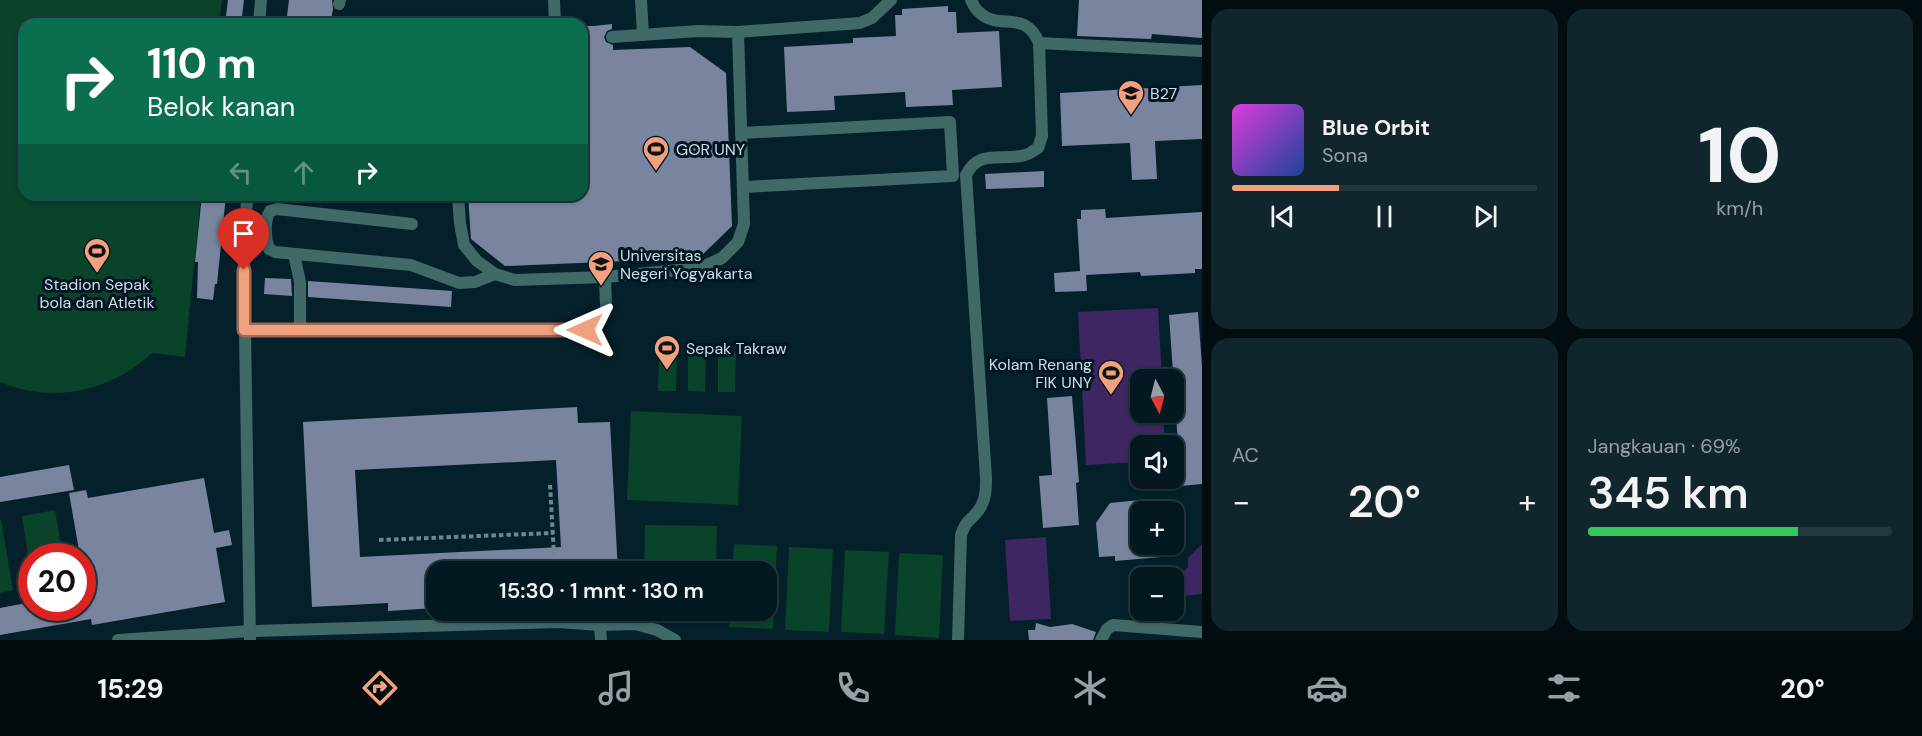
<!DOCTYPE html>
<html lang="id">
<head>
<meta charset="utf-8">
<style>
  :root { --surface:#031820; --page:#11252d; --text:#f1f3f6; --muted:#97a0a5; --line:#24373e; --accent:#f2a17e }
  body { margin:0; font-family:"DM Sans",sans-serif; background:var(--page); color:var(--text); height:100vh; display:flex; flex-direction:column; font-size:22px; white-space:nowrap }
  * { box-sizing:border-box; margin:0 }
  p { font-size:20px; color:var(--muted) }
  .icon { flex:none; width:33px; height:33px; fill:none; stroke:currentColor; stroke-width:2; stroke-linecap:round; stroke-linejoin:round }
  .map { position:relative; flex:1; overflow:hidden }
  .drawer { display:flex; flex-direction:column; gap:9px; padding:9px; background:#020d12; width:720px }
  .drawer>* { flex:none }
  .banner { position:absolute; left:18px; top:18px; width:570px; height:183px; border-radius:18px; box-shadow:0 2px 4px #0004,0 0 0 2px var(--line); background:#0b6e4f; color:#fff; overflow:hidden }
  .needle { width:39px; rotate:173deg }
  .fabs { position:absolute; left:1130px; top:369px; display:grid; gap:12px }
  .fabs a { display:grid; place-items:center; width:54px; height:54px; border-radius:12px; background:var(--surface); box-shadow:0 2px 4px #0004,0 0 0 2px var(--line); font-size:30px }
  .speed { position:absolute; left:18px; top:543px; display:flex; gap:12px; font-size:30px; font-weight:700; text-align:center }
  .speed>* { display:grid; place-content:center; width:78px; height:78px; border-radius:50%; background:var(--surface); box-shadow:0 2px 4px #0004,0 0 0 2px var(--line); line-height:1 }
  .speed .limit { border:9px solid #d22; background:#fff; color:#111 }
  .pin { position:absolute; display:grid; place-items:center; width:51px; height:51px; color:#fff; margin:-62px -26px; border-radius:50% 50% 50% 0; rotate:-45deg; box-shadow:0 0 6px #0007 }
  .pin .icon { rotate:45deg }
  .me { position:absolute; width:66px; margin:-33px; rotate:270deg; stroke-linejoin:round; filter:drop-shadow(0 0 4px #0008) }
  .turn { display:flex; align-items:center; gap:21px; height:126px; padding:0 30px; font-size:27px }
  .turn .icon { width:78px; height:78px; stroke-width:2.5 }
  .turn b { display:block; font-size:42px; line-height:51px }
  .lanes { display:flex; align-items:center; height:57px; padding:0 30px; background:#0003; justify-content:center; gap:30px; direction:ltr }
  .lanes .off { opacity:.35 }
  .big { font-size:45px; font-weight:600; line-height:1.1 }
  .drawer .widget { flex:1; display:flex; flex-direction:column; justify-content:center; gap:9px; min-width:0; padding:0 21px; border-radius:18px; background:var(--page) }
  .drawer .dial { align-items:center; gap:0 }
  .dial b { font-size:78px; line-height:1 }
  .song { display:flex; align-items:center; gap:18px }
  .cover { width:72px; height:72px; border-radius:9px; background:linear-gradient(135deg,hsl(300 70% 55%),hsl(220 70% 35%)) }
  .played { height:6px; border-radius:3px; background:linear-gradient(90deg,var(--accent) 35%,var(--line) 35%) }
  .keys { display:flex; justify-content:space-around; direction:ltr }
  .heat { display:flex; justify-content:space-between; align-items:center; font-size:33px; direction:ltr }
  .charge { height:9px; border-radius:4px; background:linear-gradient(90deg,#34c759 69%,var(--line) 0) }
  .drawer .tiles { flex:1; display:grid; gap:9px; grid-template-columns:repeat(2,1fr) }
  .trip { position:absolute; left:426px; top:561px; width:351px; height:60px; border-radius:18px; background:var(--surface); box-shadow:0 2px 4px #0004,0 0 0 2px var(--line); font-weight:600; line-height:60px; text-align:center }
  .menu { display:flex; height:96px; justify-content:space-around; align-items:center; background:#010a0d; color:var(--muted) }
  .menu .icon { width:42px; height:42px }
  .menu .on { color:var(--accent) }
  .menu b { font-size:27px; color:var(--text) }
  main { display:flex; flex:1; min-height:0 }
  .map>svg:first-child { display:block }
</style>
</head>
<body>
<main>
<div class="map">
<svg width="1202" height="640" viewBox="0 0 1202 640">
  <rect width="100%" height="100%" fill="#04202b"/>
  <!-- green -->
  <g fill="#08432a">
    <path d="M0 0H222L219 24H24V195H201L185 357 152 353C111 392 52 404 0 382Z"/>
    <path d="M659 351H677L676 391H658Z"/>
    <path d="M688 352H706L705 392 688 391Z"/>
    <path d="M718 353H736L735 392H718Z"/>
    <path d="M631 411 742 416 738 505 627 500Z"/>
    <path d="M55 510 63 556H32L31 574 22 516Z"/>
    <path d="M1 519 13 590 0 593V520Z"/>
    <path d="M645 525 717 526 716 571H644Z"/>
    <path d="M734 544 777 546 773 629 729 627 730 611 766 610V572L732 571Z"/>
    <path d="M789 547 833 549 829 632 785 630Z"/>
    <path d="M845 550 889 552 884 634 841 632Z"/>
    <path d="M899 553 943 555 939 638 895 635Z"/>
  </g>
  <!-- water -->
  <g fill="#3e2662">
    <path d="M1158 308 1162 379 1140 380V412L1163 413 1165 445 1140 446V462L1086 465 1078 312Z"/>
    <path d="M1046 537 1051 619 1010 621 1005 540Z"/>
    <path d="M1202 544V594L1173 597V581H1175L1188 567V558Z"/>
  </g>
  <!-- building -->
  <g fill="#79859e" fill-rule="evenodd">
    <path d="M228 0H244L241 24H225Z"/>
    <path d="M289 0H332L333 9 330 24H286Z"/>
    <path d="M1079 0H1202V38L1152 34 1151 39 1077 36Z"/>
    <path d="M948 6V12H956L957 33 999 31 1002 87 952 90 953 105 906 107 905 92 834 96 835 110 787 112 784 47 853 43V38L896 36 895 15H902V9Z"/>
    <path d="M612 24V29L607 31 604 37 606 42 613 45V50L690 47 726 73 732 226 699 258 505 266 471 239 468 195H582V26H594Z"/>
    <path d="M1202 85V139L1155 141 1157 179 1132 180 1130 143 1062 146 1060 93Z"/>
    <path d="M1044 171V187L986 189 985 174Z"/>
    <path d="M202 195H226L217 284H215L213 300 197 298 198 262H195Z"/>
    <path d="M1105 209 1106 218 1202 212V269H1195V273L1141 276 1140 272 1086 275 1087 291 1055 292 1054 273 1080 271 1077 219H1081V210Z"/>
    <path d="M265 278 291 279 292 296 264 294Z"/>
    <path d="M308 281 452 291 451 307 308 297Z"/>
    <path d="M1198 312 1202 366V484L1181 486 1169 315Z"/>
    <path d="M1072 396 1079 482 1076 483 1079 525 1043 528 1039 476 1052 475 1047 398Z"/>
    <path d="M577 407 578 423 610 422 618 572H436V608L388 611V603L312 607 303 422ZM556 460 561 547 360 557 355 470Z"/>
    <path d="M69 465 74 490 0 502V477Z"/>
    <path d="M204 478 214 533 229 530 232 545 216 548 225 602 92 625 91 619 0 635V608L32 602V608H82V594L86 593 82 574V556H80L69 493 86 490 88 498Z"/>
    <path d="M1140 500V544H1172L1173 556 1115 561V556L1099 557 1096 523 1110 503Z"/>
    <path d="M1036 623 1050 627 1072 624 1096 632 1093 640H1029L1028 630H1035Z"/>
  </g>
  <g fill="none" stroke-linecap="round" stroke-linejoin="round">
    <!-- path -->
    <g stroke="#70868f" stroke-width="4" stroke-dasharray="4.5 3" stroke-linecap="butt">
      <path d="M550 485 555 572"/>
      <path d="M379 540 553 533"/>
    </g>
    <!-- service -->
    <g stroke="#406968" stroke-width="12">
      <path d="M554 0 555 24"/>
      <path d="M641 0 643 35"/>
      <path d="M339 4 340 0"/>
      <path d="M738 32 860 23 872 18 891 0"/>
      <path d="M1039 43 1202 51"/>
      <path d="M741 133 950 122 953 176 744 187"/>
      <path d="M458 195 460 223 464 245 477 261 495 274 515 280 605 277 700 268 722 258 738 242 744 224 738 32 698 31 612 37"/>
      <path d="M412 224 277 209 270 211C264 221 265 238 269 249L275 252 411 265 459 283 475 282 495 274"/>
      <path d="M294 254 300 282V329"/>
      <path d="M244 330H584L600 321 606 307 605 277"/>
      <path d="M600 625 601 640"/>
      <path d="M118 640 250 631 558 622 600 625 635 624 657 630 675 640"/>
      <path d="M958 640 961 535C967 518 969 523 978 511 986 501 986 489 986 478L966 175C980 148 1001 162 1025 155 1030 154 1034 150 1038 148L1042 136 1039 43C1025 8 999 32 979 12 975 9 973 4 971 0"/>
    </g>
    <!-- minor -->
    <g stroke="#406968" stroke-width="12">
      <path d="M259 24 261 0"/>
      <path d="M247 195 244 270 250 640"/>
      <path d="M1101 640 1107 629 1113 625 1202 632"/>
    </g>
  </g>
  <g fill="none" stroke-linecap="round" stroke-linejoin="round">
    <!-- route casing -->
    <g stroke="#9d6952" stroke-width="15">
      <path id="route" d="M244 270V330H585"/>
    </g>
    <!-- route -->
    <use href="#route" stroke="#f2a17e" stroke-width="10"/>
  </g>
  <!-- icons -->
  <defs>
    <g id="university-pin" transform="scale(1.35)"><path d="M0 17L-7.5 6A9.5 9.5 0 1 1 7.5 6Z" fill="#f2a17e" stroke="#001622"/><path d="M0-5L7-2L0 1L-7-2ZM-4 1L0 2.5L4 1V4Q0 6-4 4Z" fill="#111"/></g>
    <g id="stadium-pin" transform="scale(1.35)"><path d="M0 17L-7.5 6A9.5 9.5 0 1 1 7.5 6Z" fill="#f2a17e" stroke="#001622"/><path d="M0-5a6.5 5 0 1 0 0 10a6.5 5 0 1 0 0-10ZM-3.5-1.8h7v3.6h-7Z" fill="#111"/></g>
  </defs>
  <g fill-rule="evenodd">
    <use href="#university-pin" x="1131" y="93"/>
    <use href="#stadium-pin" x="656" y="149"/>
    <use href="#stadium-pin" x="97" y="251"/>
    <use href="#university-pin" x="601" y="264"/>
    <use href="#stadium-pin" x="667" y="348"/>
    <use href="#stadium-pin" x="1111" y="373"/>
  </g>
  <g text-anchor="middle" stroke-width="6" stroke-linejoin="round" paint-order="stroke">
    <!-- poi labels -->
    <g font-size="16" fill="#cddde5" stroke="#001622" text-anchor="start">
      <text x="1150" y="99">B27</text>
      <text x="676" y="155">GOR UNY</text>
      <text x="620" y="261">Universitas<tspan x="620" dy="18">Negeri Yogyakarta</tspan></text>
      <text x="97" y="290" text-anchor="middle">Stadion Sepak<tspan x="97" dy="18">bola dan Atletik</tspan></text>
      <text x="686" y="354">Sepak Takraw</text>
      <text x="1092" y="370" text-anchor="end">Kolam Renang<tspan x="1092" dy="18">FIK UNY</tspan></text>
    </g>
  </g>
</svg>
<div class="fabs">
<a><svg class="needle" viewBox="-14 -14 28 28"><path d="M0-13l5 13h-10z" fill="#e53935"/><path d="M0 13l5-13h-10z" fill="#97a0a5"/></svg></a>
<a><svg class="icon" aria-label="sound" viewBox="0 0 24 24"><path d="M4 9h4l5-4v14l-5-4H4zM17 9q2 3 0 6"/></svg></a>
<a>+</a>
<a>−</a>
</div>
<div class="speed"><div class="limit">20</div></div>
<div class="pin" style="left:244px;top:270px;background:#d93025"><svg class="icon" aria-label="arrive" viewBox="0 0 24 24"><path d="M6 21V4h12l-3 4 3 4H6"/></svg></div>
<svg class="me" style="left:585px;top:330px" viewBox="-20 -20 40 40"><path d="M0-17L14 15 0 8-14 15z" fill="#f2a17e" stroke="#fff" stroke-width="4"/></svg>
<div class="trip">15:30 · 1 mnt · 130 m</div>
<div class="banner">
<div class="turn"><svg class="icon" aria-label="right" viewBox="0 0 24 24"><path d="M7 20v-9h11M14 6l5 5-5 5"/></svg><div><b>110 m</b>Belok kanan</div></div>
<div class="lanes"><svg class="icon off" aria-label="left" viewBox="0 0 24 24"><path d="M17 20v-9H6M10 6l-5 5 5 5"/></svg><svg class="icon off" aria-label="ahead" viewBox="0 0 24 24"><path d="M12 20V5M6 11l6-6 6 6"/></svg><svg class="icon" aria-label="right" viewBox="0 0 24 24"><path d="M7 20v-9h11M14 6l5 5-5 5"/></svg></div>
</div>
</div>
<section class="drawer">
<div class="tiles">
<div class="widget">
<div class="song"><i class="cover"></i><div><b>Blue Orbit</b><p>Sona</p></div></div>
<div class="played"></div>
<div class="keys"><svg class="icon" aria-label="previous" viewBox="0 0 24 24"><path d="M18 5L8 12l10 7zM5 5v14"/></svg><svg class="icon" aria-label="pause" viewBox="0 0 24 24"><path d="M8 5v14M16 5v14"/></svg><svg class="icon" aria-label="next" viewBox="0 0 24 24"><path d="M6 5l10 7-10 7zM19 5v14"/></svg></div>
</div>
<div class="widget dial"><b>10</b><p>km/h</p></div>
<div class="widget"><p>AC</p>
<div class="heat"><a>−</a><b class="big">20°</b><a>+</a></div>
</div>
<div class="widget"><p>Jangkauan · 69%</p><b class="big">345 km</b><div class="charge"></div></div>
</div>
</section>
</main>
<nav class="menu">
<b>15:29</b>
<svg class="icon on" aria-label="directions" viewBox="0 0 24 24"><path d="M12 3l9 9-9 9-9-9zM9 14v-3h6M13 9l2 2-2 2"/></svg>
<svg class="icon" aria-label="music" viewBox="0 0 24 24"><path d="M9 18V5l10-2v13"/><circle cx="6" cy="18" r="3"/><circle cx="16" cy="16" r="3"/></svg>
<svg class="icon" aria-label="phone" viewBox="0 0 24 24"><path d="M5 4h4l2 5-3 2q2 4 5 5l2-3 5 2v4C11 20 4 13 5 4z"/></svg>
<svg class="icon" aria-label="climate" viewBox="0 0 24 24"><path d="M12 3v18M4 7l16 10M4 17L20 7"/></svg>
<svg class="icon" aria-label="car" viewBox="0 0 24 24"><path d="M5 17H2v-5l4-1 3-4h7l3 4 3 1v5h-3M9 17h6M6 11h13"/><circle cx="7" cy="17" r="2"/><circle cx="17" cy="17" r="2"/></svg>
<svg class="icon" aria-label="filters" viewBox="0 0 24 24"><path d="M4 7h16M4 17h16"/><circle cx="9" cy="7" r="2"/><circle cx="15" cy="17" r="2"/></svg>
<b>20°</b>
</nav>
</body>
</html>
